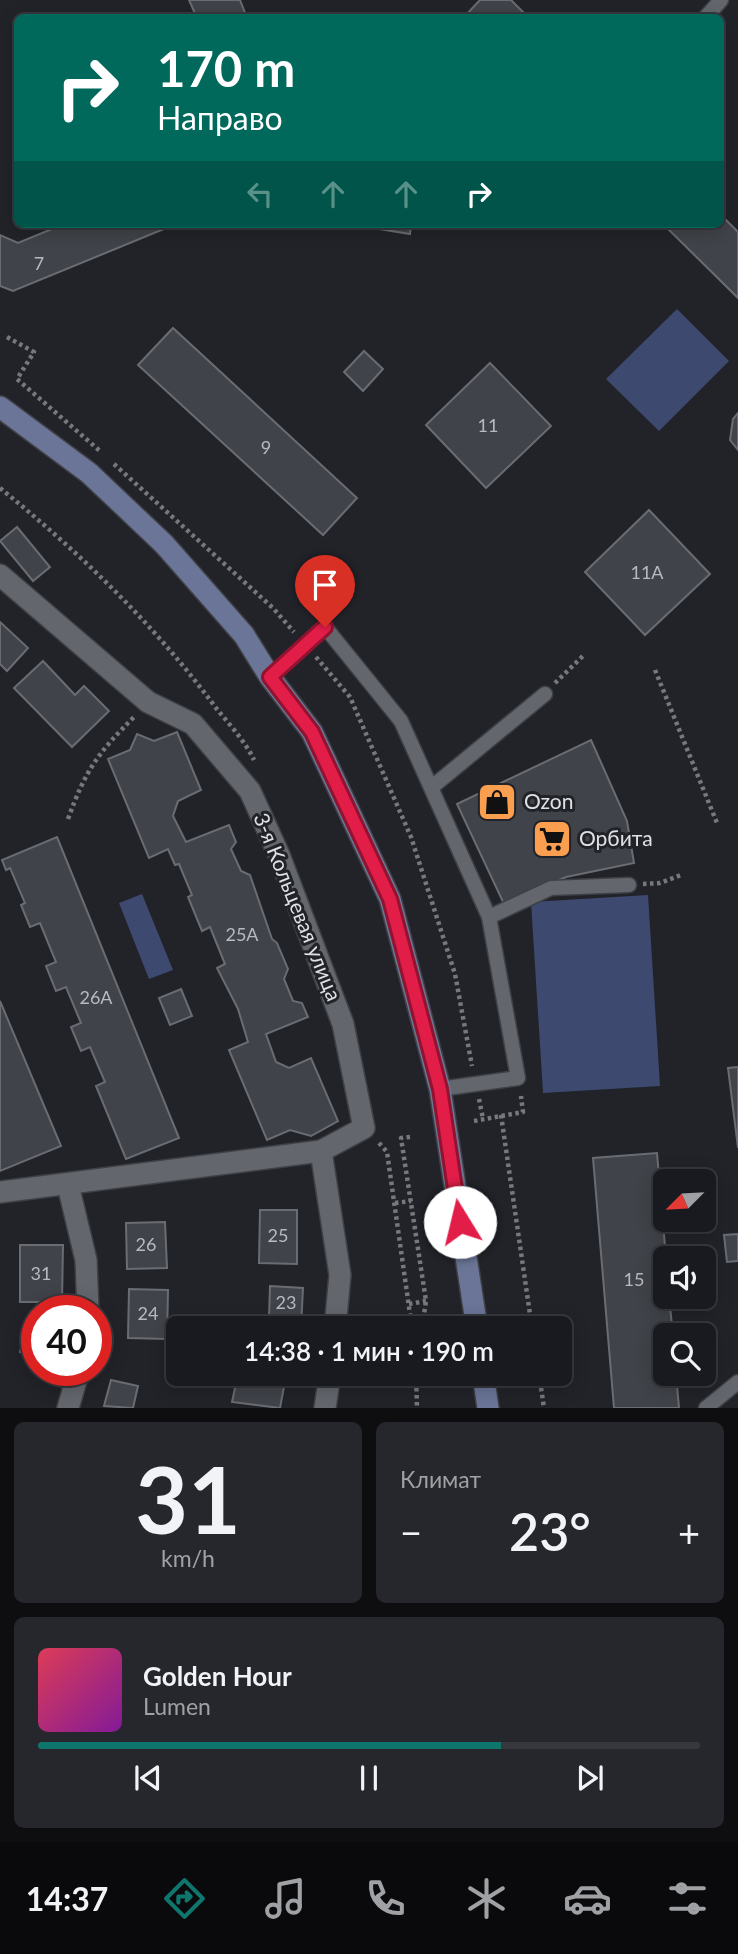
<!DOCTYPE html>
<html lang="ru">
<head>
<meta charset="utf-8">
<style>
  :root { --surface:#191a1f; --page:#26272c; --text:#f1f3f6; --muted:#9fa1a4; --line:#37383d; --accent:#0f766e }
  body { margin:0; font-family:Lato,sans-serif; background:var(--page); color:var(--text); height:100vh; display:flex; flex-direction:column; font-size:26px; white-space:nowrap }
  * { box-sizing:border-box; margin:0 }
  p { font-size:23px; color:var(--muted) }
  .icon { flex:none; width:38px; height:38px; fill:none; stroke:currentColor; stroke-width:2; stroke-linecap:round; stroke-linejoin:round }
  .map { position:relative; height:1408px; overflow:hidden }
  .panel { display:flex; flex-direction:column; gap:14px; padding:14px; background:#0e0e11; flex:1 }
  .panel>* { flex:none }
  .banner { position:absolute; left:14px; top:14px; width:710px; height:214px; border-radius:10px; box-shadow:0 4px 18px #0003,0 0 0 2px var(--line); background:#00695c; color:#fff; overflow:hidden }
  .needle { width:46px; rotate:246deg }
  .buttons { position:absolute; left:653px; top:1169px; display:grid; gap:14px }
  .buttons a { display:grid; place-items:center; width:63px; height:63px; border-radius:10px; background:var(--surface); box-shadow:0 4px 18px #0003,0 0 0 2px var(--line); font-size:35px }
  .speed { position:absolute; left:21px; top:1295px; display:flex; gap:14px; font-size:35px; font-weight:700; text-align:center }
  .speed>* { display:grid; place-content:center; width:91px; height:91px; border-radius:50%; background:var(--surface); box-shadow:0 4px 18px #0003,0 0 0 2px var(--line); line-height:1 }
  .speed .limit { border:10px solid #d22; background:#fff; color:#111 }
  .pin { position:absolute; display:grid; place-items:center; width:60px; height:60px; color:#fff; margin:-72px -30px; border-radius:50% 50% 50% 0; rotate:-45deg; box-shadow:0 0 7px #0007 }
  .pin .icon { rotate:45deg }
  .me { position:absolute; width:77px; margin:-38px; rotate:351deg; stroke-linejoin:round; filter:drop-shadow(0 0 5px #0008) }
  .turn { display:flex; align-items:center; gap:24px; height:147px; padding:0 28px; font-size:32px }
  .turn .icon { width:91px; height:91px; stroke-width:2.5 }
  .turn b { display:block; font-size:49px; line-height:60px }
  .lanes { display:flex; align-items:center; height:66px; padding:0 28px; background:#0003; justify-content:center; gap:35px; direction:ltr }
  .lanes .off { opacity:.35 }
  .big { font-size:52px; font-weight:600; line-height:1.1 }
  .panel .tile { flex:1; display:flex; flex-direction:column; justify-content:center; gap:10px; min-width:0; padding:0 24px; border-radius:10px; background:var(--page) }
  .panel .dial { align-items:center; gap:0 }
  .dial b { font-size:91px; line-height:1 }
  .song { display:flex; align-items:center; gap:21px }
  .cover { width:84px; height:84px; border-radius:10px; background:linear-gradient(135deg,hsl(350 70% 55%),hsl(290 70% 35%)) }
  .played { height:7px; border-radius:4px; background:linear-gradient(90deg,var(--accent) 70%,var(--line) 70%) }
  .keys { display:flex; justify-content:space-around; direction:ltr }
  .heat { display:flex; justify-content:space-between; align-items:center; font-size:38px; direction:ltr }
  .panel .tiles { flex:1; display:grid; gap:14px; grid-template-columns:1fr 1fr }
  .tile:last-child { grid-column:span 2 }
  .trip { position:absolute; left:166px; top:1316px; width:406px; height:70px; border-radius:10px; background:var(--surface); box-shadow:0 4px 18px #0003,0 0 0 2px var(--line); font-weight:600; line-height:70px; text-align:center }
  .menu { display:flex; height:112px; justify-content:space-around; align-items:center; background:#0a0a0c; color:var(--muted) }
  .menu .icon { width:49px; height:49px }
  .menu .selected { color:var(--accent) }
  .menu b { font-size:32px; color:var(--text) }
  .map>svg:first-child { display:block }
</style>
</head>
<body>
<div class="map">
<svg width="738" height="1408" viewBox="0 0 738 1408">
  <rect width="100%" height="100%" fill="#212329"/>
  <!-- green -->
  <g fill="#3d496e">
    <path d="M677 309 729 361 659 431 606 379Z"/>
    <path d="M142 894 173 970 149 979 119 903Z"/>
    <path d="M648 895 660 1086 543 1093 531 902Z"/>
  </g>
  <!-- building -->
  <g fill="#404349" stroke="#6a6c73" stroke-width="2">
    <path d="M189 0H240L247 18H197Z"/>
    <path d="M480 0H511L529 18H463Z"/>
    <path d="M721 215 738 232V298L663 224H721Z"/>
    <path d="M64 224H176L13 291 0 286V235L18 243Z"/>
    <path d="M349 224H411L410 234Z"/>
    <path d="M173 328 357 498 323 535 138 365Z"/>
    <path d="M364 351 383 369 363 391 344 372Z"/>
    <path d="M490 363 551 426 486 488 426 425Z"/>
    <path d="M738 413V450L730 440 733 419Z"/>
    <path d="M649 510 710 574 645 635 585 572Z"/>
    <path d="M17 527 50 567 33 581 0 541Z"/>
    <path d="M0 622 28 648 7 671 0 664Z"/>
    <path d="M43 661 75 695 84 686 109 711 72 747 14 688Z"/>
    <path d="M177 732 201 790 178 801 173 816 186 842 229 825 236 842 231 849 241 871 250 875 272 939 277 943 288 969 284 979 293 1001 302 1003 308 1017 266 1034 276 1062 289 1068 311 1058 338 1121 311 1136 290 1130 267 1140 229 1050 248 1042 238 1009 217 968 225 964 210 927 202 931 188 897 192 895 179 864 175 865 168 849 149 858 108 759 130 750 137 734 154 741Z"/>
    <path d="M591 740 627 821 634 863 566 877 504 904 457 804Z"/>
    <path d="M57 837 179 1138 126 1159 96 1086 105 1082 90 1047 81 1051 71 1027 81 1023 66 987 56 991 46 966 56 962 40 923 30 927 21 905 25 903 10 868 6 870 2 860Z"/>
    <path d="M181 989 192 1016 170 1025 159 998Z"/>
    <path d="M0 1001 61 1146 0 1171Z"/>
    <path d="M738 1067V1148L728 1068Z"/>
    <path d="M657 1153 666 1258 665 1297H669L673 1335H665V1374H676L679 1408H614L593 1158Z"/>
    <path d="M260 1210H297V1264L259 1263Z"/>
    <path d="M165 1222 167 1268 127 1269 126 1223Z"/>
    <path d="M738 1234V1261L727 1262 724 1235Z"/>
    <path d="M20 1245H63L62 1302H20Z"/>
    <path d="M270 1286 303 1288 301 1328H277L278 1318H269Z"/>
    <path d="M129 1289 168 1290 167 1339 128 1338Z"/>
    <path d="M30 1312 37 1313V1356L20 1352Z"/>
    <path d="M238 1374 286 1376 280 1408 232 1402Z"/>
    <path d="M111 1380 138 1386 133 1408 104 1406Z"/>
  </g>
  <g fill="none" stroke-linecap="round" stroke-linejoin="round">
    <!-- lane casing -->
    <g stroke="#3e4045" stroke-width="17">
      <g id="lane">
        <path d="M705 18 721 0"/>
        <path d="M270 677 325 627 401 721 489 917 518 1078 440 1089"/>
        <path d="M432 787 545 694"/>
        <path d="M489 917 551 888 629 885"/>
        <path d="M706 1408 738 1382"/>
      </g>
    </g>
    <!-- street casing -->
    <g stroke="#3e4045" stroke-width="24">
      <g id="street">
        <path d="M0 575 148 702 193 724 250 791 279 855 343 1024 364 1128 321 1151 0 1192"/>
        <path d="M321 1151 340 1275 335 1328"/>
        <path d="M68 1185 86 1260 88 1311"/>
        <path d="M68 1408 79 1370"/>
        <path d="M325 1408 330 1374"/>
      </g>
    </g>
    <!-- secondary casing -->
    <g stroke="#3e4045" stroke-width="24">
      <g id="secondary">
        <path d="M0 407 89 473 164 544 244 635 270 677 312 732 390 899 440 1089 477 1328"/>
        <path d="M483 1374 488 1408"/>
      </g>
    </g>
    <!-- path -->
    <g stroke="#76787d" stroke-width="4.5" stroke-dasharray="3.5 3.5" stroke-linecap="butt">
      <path d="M7 337 34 352 17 379 100 451"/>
      <path d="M114 464 273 608 294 632"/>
      <path d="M0 488C80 553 154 624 216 708 229 724 245 741 254 760"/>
      <path d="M316 657 350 697 411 837 455 974 472 1066"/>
      <path d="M655 670 717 823"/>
      <path d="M555 683 585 654"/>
      <path d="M68 819C86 769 98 753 135 716"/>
      <path d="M643 884 660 883 681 875"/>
      <path d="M479 1099 483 1119"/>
      <path d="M501 1115 532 1328"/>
      <path d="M474 1121 523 1112 521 1096"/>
      <path d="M410 1137 401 1138 426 1301 422 1328"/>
      <path d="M379 1143 387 1152 412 1328"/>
      <path d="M395 1203 411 1201"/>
      <path d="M409 1304 426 1301"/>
      <path d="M416 1374 417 1408"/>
      <path d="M539 1374 544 1408"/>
    </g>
    <!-- lane -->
    <use href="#lane" stroke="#63666d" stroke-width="14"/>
    <!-- street -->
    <use href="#street" stroke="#63666d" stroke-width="21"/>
    <!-- secondary -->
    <use href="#secondary" stroke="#6a7597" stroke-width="21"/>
  </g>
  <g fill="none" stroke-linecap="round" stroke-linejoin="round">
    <!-- route casing -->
    <g stroke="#92132f" stroke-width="18">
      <path id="route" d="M325 627 270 677 312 732 390 899 440 1089 460 1222"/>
    </g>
    <!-- route -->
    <use href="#route" stroke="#e11d48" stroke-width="12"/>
  </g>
  <!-- icons -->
  <defs>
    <g id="shop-square" transform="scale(2.0125)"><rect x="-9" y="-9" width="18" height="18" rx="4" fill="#fa9f4f" stroke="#212329"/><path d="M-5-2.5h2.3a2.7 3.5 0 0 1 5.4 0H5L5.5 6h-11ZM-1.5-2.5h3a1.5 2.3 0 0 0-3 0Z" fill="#111"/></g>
    <g id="supermarket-square" transform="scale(2.0125)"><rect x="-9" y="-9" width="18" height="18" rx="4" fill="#fa9f4f" stroke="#212329"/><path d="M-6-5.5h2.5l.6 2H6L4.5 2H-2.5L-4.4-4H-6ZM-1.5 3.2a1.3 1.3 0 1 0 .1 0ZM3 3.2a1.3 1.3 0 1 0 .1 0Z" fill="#111"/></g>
  </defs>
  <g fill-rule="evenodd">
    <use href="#shop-square" x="497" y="802"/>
    <use href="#supermarket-square" x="552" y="839"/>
  </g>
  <g text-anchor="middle" stroke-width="6" stroke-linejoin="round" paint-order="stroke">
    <!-- number labels -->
    <g font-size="18" fill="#b7babe">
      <text x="39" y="270">7</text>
      <text x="488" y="432">11</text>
      <text x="266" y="454">9</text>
      <text x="647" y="579">11А</text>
      <text x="242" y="941">25А</text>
      <text x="96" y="1004">26А</text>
      <text x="278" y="1242">25</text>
      <text x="146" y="1251">26</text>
      <text x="41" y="1280">31</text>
      <text x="634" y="1286">15</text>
      <text x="286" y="1309">23</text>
      <text x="148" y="1320">24</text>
    </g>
    <!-- poi labels -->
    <g font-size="21" fill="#dfe1e5" stroke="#212329" text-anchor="start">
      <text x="524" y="809">Ozon</text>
      <text x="579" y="846">Орбита</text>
    </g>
    <!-- street labels -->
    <g font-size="21" fill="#dfe1e5" stroke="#212329">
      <text transform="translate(297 907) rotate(68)" y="7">3-я Кольцевая улица</text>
    </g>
  </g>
</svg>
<div class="buttons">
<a><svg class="needle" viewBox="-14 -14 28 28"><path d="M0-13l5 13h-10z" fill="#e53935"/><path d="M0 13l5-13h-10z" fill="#9fa1a4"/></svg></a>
<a><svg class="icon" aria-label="sound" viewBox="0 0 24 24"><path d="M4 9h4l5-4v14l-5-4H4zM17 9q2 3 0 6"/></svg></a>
<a><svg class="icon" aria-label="search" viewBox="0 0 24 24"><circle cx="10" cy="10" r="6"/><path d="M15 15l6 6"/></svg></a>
</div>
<div class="speed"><div class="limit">40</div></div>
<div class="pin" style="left:325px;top:627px;background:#d93025"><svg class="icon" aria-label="arrive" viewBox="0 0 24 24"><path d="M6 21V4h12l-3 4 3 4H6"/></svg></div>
<svg class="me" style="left:460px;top:1222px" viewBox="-20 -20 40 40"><circle r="19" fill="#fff"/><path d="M0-13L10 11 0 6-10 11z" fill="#e11d48"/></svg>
<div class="trip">14:38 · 1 мин · 190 m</div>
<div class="banner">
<div class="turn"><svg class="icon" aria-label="right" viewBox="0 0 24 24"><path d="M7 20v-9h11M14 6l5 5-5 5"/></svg><div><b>170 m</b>Направо</div></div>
<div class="lanes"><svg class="icon off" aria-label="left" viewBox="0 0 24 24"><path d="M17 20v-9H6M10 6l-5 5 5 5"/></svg><svg class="icon off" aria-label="ahead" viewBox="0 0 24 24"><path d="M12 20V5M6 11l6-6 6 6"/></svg><svg class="icon off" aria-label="ahead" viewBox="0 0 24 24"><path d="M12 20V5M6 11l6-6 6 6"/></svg><svg class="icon" aria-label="right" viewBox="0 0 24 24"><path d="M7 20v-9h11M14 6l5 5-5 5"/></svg></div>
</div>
</div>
<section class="panel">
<div class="tiles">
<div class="tile dial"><b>31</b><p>km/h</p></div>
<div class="tile"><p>Климат</p>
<div class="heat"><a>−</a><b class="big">23°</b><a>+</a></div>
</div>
<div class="tile">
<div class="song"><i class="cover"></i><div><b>Golden Hour</b><p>Lumen</p></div></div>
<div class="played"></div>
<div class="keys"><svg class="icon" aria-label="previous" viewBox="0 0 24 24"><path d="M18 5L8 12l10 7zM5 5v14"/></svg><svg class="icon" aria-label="pause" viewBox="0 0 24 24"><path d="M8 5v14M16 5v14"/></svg><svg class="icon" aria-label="next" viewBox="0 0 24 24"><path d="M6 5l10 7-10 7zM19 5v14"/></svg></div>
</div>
</div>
</section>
<nav class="menu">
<b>14:37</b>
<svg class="icon selected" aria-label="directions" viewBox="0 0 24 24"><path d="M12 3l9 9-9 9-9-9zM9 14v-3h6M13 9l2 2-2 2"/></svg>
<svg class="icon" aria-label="music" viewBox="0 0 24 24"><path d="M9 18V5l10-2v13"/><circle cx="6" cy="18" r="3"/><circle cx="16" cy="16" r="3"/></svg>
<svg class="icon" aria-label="phone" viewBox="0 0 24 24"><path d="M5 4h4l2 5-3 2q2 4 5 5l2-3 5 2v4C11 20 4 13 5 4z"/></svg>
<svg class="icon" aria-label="climate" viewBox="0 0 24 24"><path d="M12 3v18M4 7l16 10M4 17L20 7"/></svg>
<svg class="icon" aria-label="car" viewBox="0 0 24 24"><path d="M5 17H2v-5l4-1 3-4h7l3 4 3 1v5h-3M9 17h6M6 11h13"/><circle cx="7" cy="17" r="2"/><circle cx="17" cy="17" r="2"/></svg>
<svg class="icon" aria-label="filters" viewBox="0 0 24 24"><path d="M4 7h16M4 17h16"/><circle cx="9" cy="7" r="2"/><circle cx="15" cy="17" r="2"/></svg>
</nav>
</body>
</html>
